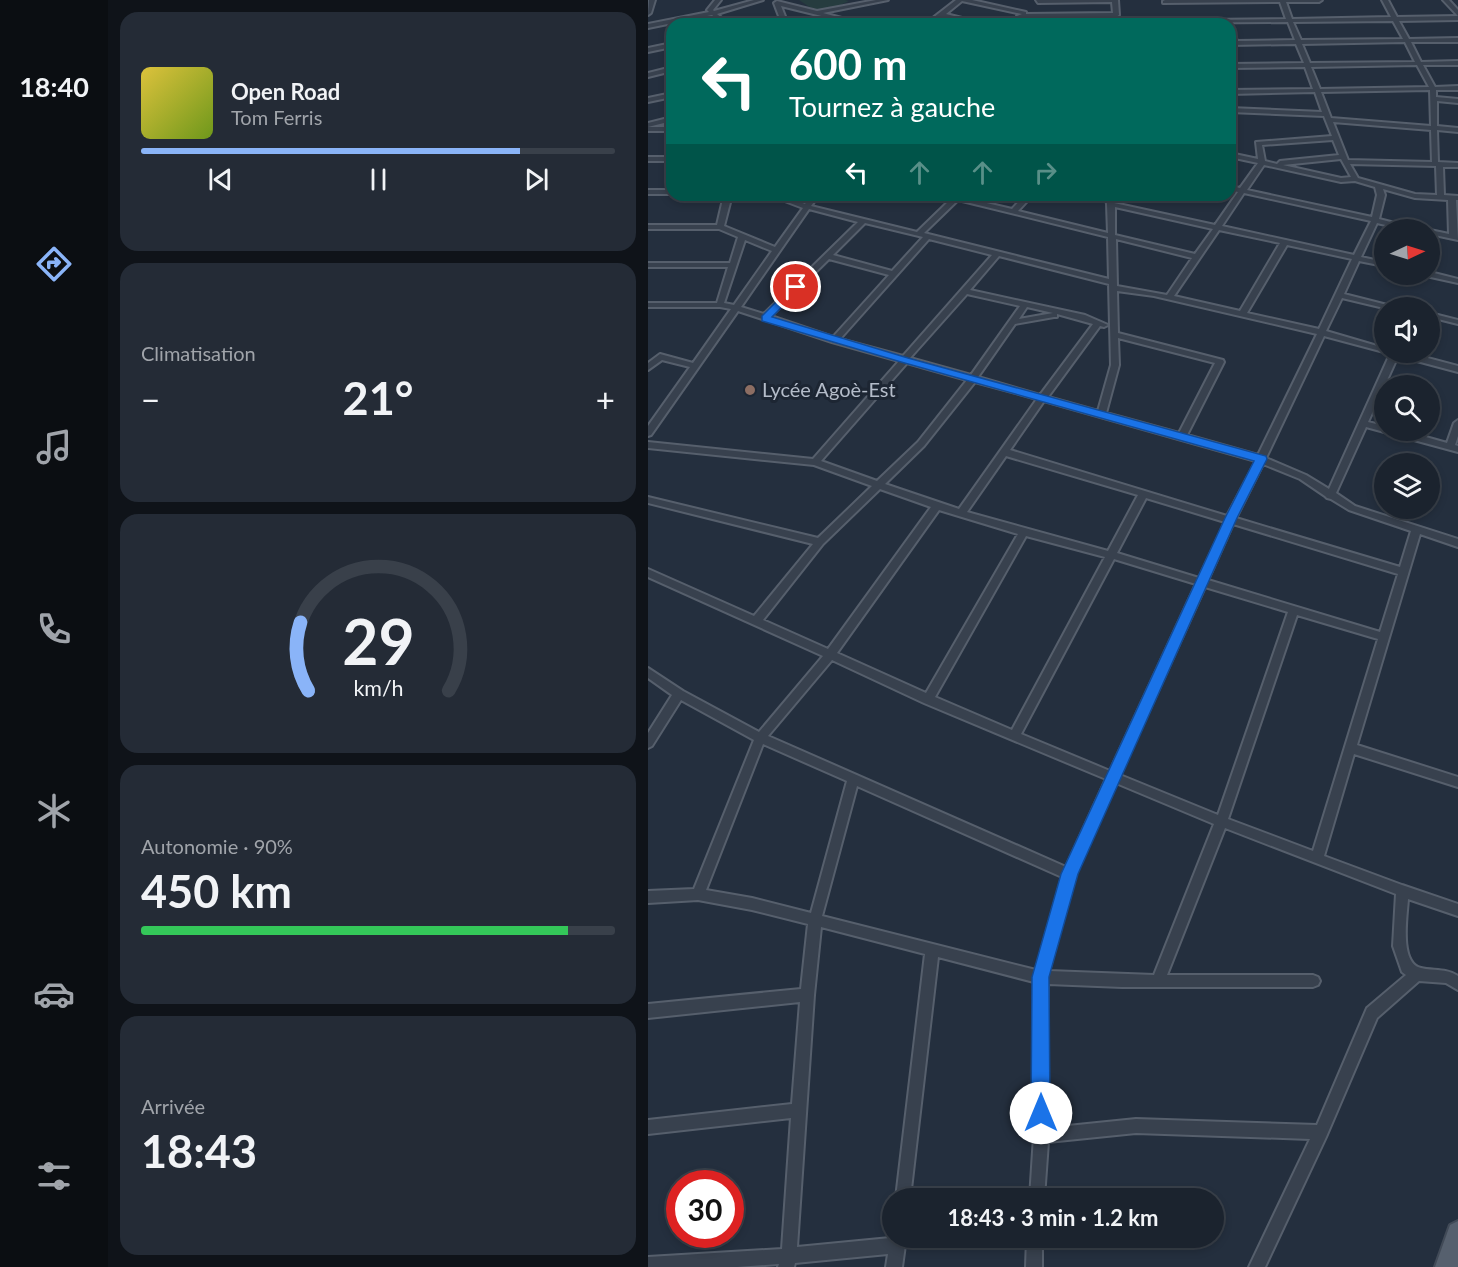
<!DOCTYPE html>
<html lang="fr">
<head>
<meta charset="utf-8">
<style>
  :root { --surface:#1b232e; --page:#242b36; --text:#f1f3f6; --muted:#a0a4aa; --line:#39404a; --accent:#8ab4f8 }
  body { margin:0; font-family:Lato,sans-serif; background:var(--page); color:var(--text); height:100vh; display:flex; flex-direction:column; font-size:22px; white-space:nowrap }
  * { box-sizing:border-box; margin:0 }
  p { font-size:20px; color:var(--muted) }
  .icon { flex:none; width:33px; height:33px; fill:none; stroke:currentColor; stroke-width:2; stroke-linecap:round; stroke-linejoin:round }
  .map { position:relative; flex:1; overflow:hidden }
  .panel { display:flex; flex-direction:column; gap:12px; padding:12px; background:#0f1319; width:540px }
  .panel>* { flex:none }
  .banner { position:absolute; left:18px; top:18px; width:570px; height:183px; border-radius:18px; box-shadow:0 3px 9px #0003,0 0 0 2px var(--line); background:#00695c; color:#fff; overflow:hidden }
  .needle { width:39px; rotate:86deg }
  .buttons { position:absolute; left:726px; top:219px; display:grid; gap:12px }
  .buttons a { display:grid; place-items:center; width:66px; height:66px; border-radius:50%; background:var(--surface); box-shadow:0 3px 9px #0003,0 0 0 2px var(--line); font-size:30px }
  .speed { position:absolute; left:18px; top:1170px; display:flex; gap:12px; font-size:30px; font-weight:700; text-align:center }
  .speed>* { display:grid; place-content:center; width:78px; height:78px; border-radius:50%; background:var(--surface); box-shadow:0 3px 9px #0003,0 0 0 2px var(--line); line-height:1 }
  .speed .limit { border:9px solid #d22; background:#fff; color:#111 }
  .pin { position:absolute; display:grid; place-items:center; width:51px; height:51px; color:#fff; margin:-26px; border:3px solid #fff; border-radius:50%; box-shadow:0 2px 6px #0007 }
  .me { position:absolute; width:66px; margin:-33px; rotate:0deg; stroke-linejoin:round; filter:drop-shadow(0 0 4px #0008) }
  .turn { display:flex; align-items:center; gap:21px; height:126px; padding:0 24px; font-size:27px }
  .turn .icon { width:78px; height:78px; stroke-width:2.5 }
  .turn b { display:block; font-size:42px; line-height:51px }
  .lanes { display:flex; align-items:center; height:57px; padding:0 24px; background:#0003; justify-content:center; gap:30px; direction:ltr }
  .lanes .off { opacity:.35 }
  .big { font-size:45px; font-weight:700; line-height:1.1 }
  .panel .widget { flex:1; display:flex; flex-direction:column; justify-content:center; gap:9px; min-width:0; padding:0 21px; border-radius:18px; background:var(--page) }
  .panel .dial { align-items:center; gap:0 }
  .dial svg { height:156px; overflow:visible; fill:none; stroke:var(--line); stroke-width:7; stroke-linecap:round; text-anchor:middle }
  .dial text { fill:var(--text); stroke:none }
  .song { display:flex; align-items:center; gap:18px }
  .cover { width:72px; height:72px; border-radius:9px; background:linear-gradient(135deg,hsl(50 70% 55%),hsl(80 70% 35%)) }
  .played { height:6px; border-radius:3px; background:linear-gradient(90deg,var(--accent) 80%,var(--line) 80%) }
  .keys { display:flex; justify-content:space-around; direction:ltr }
  .heat { display:flex; justify-content:space-between; align-items:center; font-size:33px; direction:ltr }
  .charge { height:9px; border-radius:4px; background:linear-gradient(90deg,#34c759 90%,var(--line) 0) }
  .trip { position:absolute; left:234px; top:1188px; width:342px; height:60px; border-radius:30px; background:var(--surface); box-shadow:0 3px 9px #0003,0 0 0 2px var(--line); font-weight:700; line-height:60px; text-align:center }
  main { display:flex; flex:1; min-height:0 }
  .tabs { display:flex; flex-direction:column; width:108px; justify-content:space-around; align-items:center; background:#0b0e12; color:var(--muted) }
  .tabs .icon { width:42px; height:42px }
  .tabs .current { color:var(--accent) }
  .tabs b { font-size:27px; color:var(--text) }
  .map>svg:first-child { display:block }
</style>
</head>
<body>
<main>
<nav class="tabs">
<b>18:40</b>
<svg class="icon current" aria-label="directions" viewBox="0 0 24 24"><path d="M12 3l9 9-9 9-9-9zM9 14v-3h6M13 9l2 2-2 2"/></svg>
<svg class="icon" aria-label="music" viewBox="0 0 24 24"><path d="M9 18V5l10-2v13"/><circle cx="6" cy="18" r="3"/><circle cx="16" cy="16" r="3"/></svg>
<svg class="icon" aria-label="phone" viewBox="0 0 24 24"><path d="M5 4h4l2 5-3 2q2 4 5 5l2-3 5 2v4C11 20 4 13 5 4z"/></svg>
<svg class="icon" aria-label="climate" viewBox="0 0 24 24"><path d="M12 3v18M4 7l16 10M4 17L20 7"/></svg>
<svg class="icon" aria-label="car" viewBox="0 0 24 24"><path d="M5 17H2v-5l4-1 3-4h7l3 4 3 1v5h-3M9 17h6M6 11h13"/><circle cx="7" cy="17" r="2"/><circle cx="17" cy="17" r="2"/></svg>
<svg class="icon" aria-label="filters" viewBox="0 0 24 24"><path d="M4 7h16M4 17h16"/><circle cx="9" cy="7" r="2"/><circle cx="15" cy="17" r="2"/></svg>
</nav>
<section class="panel">
<div class="widget">
<div class="song"><i class="cover"></i><div><b>Open Road</b><p>Tom Ferris</p></div></div>
<div class="played"></div>
<div class="keys"><svg class="icon" aria-label="previous" viewBox="0 0 24 24"><path d="M18 5L8 12l10 7zM5 5v14"/></svg><svg class="icon" aria-label="pause" viewBox="0 0 24 24"><path d="M8 5v14M16 5v14"/></svg><svg class="icon" aria-label="next" viewBox="0 0 24 24"><path d="M6 5l10 7-10 7zM19 5v14"/></svg></div>
</div>
<div class="widget"><p>Climatisation</p>
<div class="heat"><a>−</a><b class="big">21°</b><a>+</a></div>
</div>
<div class="widget dial"><svg viewBox="0 0 100 80">
<path d="M14 69A42 42 0 1 1 86 69"/>
<path d="M14 69A42 42 0 0 1 10 34" stroke="#8ab4f8"/>
<text x="50" y="56" font-size="32" font-weight="700">29</text>
<text x="50" y="72" font-size="11">km/h</text>
</svg></div>
<div class="widget"><p>Autonomie · 90%</p><b class="big">450 km</b><div class="charge"></div></div>
<div class="widget"><p>Arrivée</p><b class="big">18:43</b></div>
</section>
<div class="map">
<svg width="810" height="1267" viewBox="0 0 810 1267">
  <rect width="100%" height="100%" fill="#242f3e"/>
  <!-- green -->
  <path fill="#263c3f" d="M151 0H197L201 1 186 8 166 10Z"/>
  <g fill="none" stroke-linecap="round" stroke-linejoin="round">
    <!-- street casing -->
    <g stroke="#565f6c" stroke-width="4">
      <g id="street">
        <path d="M1 0H7L3 13 0 15Z"/>
        <path d="M67 0H73L65 10 66 11 106 0H115L69 14 81 24H75L64 15 0 28V24L61 12 59 10Z"/>
        <path d="M228 0H240L175 13 216 24H206L133 6 140 24H134L126 3 129 1 169 11Z"/>
        <path d="M308 0H324L378 12V14L465 13 464 2 390 3 388 0H470L471 15 468 17 372 18 369 16 374 14 314 1 298 14 338 24H328L294 16 284 24H277Z"/>
        <path d="M517 0H674L671 2H638L644 19 743 17 734 0H740L749 17 810 16V20L751 21 761 39 810 38V42H763L773 62 810 61V65H775L787 87 810 86V90H788V97L810 99V103L789 101V126L810 128V132L789 130 790 162 810 163V167H795L796 195 810 196V200H808L810 240 782 234V230L801 234 800 200 767 198 735 189 737 195 731 219 774 230H759L729 223 713 257 736 262V266L711 261 696 294 751 308H736L694 298 678 331 736 348V352L676 336 618 458 658 475 681 489 742 354 741 352H757L810 366V372L750 356 720 422 736 426V430H753L799 443 806 423 810 420V436L807 445 810 446V452L718 427 688 493 707 506 810 539V547L772 534 709 745 810 777V787L706 754 676 856 754 885 810 904V916L760 899C759 916 751 963 773 968 786 971 798 968 810 976V990L798 983 771 981 729 1018 678 1137 617 1267H601L662 1139 488 1133 400 1142 396 1198H382L386 1136V982L290 957 262 1198H248L277 954 173 927 166 995 149 1247 242 1238 244 1233V1238H258L254 1267H238L240 1254 147 1263 146 1267H130L131 1264 89 1267H0V1257L134 1249 143 1118 0 1134V1120L144 1104 152 1002 0 1018V1004L153 989 160 924 104 910 50 900 0 903V891L46 889 106 740 33 700 4 746 0 748V733L24 695 0 678V668L35 691 111 732 175 656 0 577V569L106 616 165 544 0 503V497L170 538 224 486 166 465 0 448V442L165 459 251 361 184 342 90 311 3 435 0 436V426L42 367 14 360 0 370V363L12 354 45 363 83 309 72 307H0V303H69L80 267H0V263H82L90 237 71 229H0V225H69L76 195H84L76 226 127 247 155 208 121 195H132L157 204 163 195H171L163 206 269 232 303 199 293 195H315L313 197 364 209 377 195H385L370 211 460 233 459 204 457 195H465L466 203 567 225 590 192 582 190V186L592 188 610 163 582 157V153L610 159 608 142 684 136 676 116 582 112V108L674 112 667 92 582 94V90L665 89 657 67 582 68V64L656 63 648 44 582 45 583 41 582 28 585 30 589 41 647 40 640 22 368 24 371 22 638 19 632 2 515 3V1ZM745 21 755 39 653 40 645 22ZM757 42 767 62 662 63 654 44ZM769 65 781 87 672 89 663 67ZM782 90 783 126 683 118 673 92ZM685 122 783 130 784 162 700 160ZM685 140 691 155 632 161 629 164 617 161 614 145ZM693 159 703 177 693 178 635 165ZM702 164 788 166 789 195 767 194 710 178ZM616 165 693 182 707 181 727 187 729 195 724 217 599 190ZM596 193 723 221 706 255 574 226ZM310 200 460 237 461 279 276 233ZM467 207 565 229 547 254 467 235ZM161 209 210 222 116 314 93 307ZM217 223 275 237 244 271 185 255ZM571 230 632 243 592 311 526 296ZM281 239 344 255 255 356 192 339ZM468 239 544 258 519 295 469 286ZM97 240 124 251 86 305 76 303ZM639 245 704 259 671 329 599 313ZM351 256 461 284 463 365 450 411 400 397 452 326 456 327 460 325 437 315 322 290ZM181 259 241 275 185 337 123 316ZM469 291 506 296 669 334 610 455 539 435 576 362 575 360 470 333ZM319 294 372 306 323 375 262 358ZM379 307 405 313 371 319ZM409 314 445 324 392 395 330 377 367 324 406 317H409ZM470 338 567 363 531 433 458 413 471 365ZM259 363 319 380 270 442 229 481 173 461ZM327 382 389 399 311 509 237 484 276 446ZM396 401 608 461 579 516 362 450ZM358 456 490 495 460 551 319 512ZM615 464 652 479 677 496 679 498 683 499 701 510 763 531 752 567 588 518ZM232 489 283 507 180 649 115 620 175 544ZM498 498 577 522 551 578 469 553ZM291 510 370 534 278 693 189 653ZM585 524 750 574 732 632 560 580ZM378 536 457 557 364 730 287 697ZM466 559 548 584 462 771 373 734ZM557 587 640 612 570 815 472 775ZM649 615 730 639 665 851 580 819ZM184 660 276 703 458 779 418 867 120 736ZM115 744 199 781 163 913 104 898 58 890ZM468 783 566 824 506 975 401 971 427 874ZM209 786 414 877 388 970 174 916ZM577 828 748 894 745 946 754 972 758 975 719 1008 669 1125 488 1119 400 1128V984L474 987H665L670 985 672 981 670 977 665 975H519Z"/>
        <path d="M795 0H801L810 10V16Z"/>
        <path d="M227 22H250L253 24H224Z"/>
        <path d="M24 43V47L0 52V48Z"/>
        <path d="M24 67V71L0 77V73Z"/>
        <path d="M24 93V97L0 102V98Z"/>
        <path d="M24 117V121L0 127V123Z"/>
        <rect x="0" y="127" width="24" height="4"/>
        <rect x="0" y="157" width="24" height="4"/>
        <rect x="0" y="190" width="24" height="4"/>
        <path d="M782 272 810 279V283L778 276 777 274H782Z"/>
        <path d="M782 313 810 320V324L782 317Z"/>
        <path d="M379 1238H394V1267H378Z"/>
      </g>
    </g>
    <!-- primary casing -->
    <g stroke="#414a57" stroke-width="4">
      <path id="primary" d="M810 1221V1267H787L802 1225Z"/>
    </g>
    <!-- street -->
    <use href="#street" fill="#38414e" fill-rule="evenodd"/>
    <!-- primary -->
    <use href="#primary" fill="#56606e" fill-rule="evenodd"/>
  </g>
  <!-- route -->
  <path fill="#1a73e8" stroke="#114b97" stroke-width="1.5" d="M145 285 154 287 124 317 260 358 618 456 619 459 589 518 430 874 401 977 402 1113 399 1120 393 1122 386 1120 383 1113 384 977 413 874 577 518 606 461 253 362 114 321V316Z"/>
  <!-- markers -->
  <circle fill="#8d6e63" stroke="#1d2633" stroke-width="2" cx="102" cy="390" r="6"/>
  <g text-anchor="middle" stroke-width="6" stroke-linejoin="round" paint-order="stroke">
    <!-- poi labels -->
    <g font-size="20" fill="#b4bcc9" stroke="#1d2633" text-anchor="start">
      <text x="114" y="397">Lycée Agoè-Est</text>
    </g>
  </g>
</svg>
<div class="buttons">
<a><svg class="needle" viewBox="-14 -14 28 28"><path d="M0-13l5 13h-10z" fill="#e53935"/><path d="M0 13l5-13h-10z" fill="#a0a4aa"/></svg></a>
<a><svg class="icon" aria-label="sound" viewBox="0 0 24 24"><path d="M4 9h4l5-4v14l-5-4H4zM17 9q2 3 0 6"/></svg></a>
<a><svg class="icon" aria-label="search" viewBox="0 0 24 24"><circle cx="10" cy="10" r="6"/><path d="M15 15l6 6"/></svg></a>
<a><svg class="icon" aria-label="layers" viewBox="0 0 24 24"><path d="M12 4l9 5-9 5-9-5zM3 14l9 5 9-5"/></svg></a>
</div>
<div class="speed"><div class="limit">30</div></div>
<div class="pin" style="left:148px;top:287px;background:#d93025"><svg class="icon" aria-label="arrive" viewBox="0 0 24 24"><path d="M6 21V4h12l-3 4 3 4H6"/></svg></div>
<svg class="me" style="left:393px;top:1113px" viewBox="-20 -20 40 40"><circle r="19" fill="#fff"/><path d="M0-13L10 11 0 6-10 11z" fill="#1a73e8"/></svg>
<div class="trip">18:43 · 3 min · 1.2 km</div>
<div class="banner">
<div class="turn"><svg class="icon" aria-label="left" viewBox="0 0 24 24"><path d="M17 20v-9H6M10 6l-5 5 5 5"/></svg><div><b>600 m</b>Tournez à gauche</div></div>
<div class="lanes"><svg class="icon" aria-label="left" viewBox="0 0 24 24"><path d="M17 20v-9H6M10 6l-5 5 5 5"/></svg><svg class="icon off" aria-label="ahead" viewBox="0 0 24 24"><path d="M12 20V5M6 11l6-6 6 6"/></svg><svg class="icon off" aria-label="ahead" viewBox="0 0 24 24"><path d="M12 20V5M6 11l6-6 6 6"/></svg><svg class="icon off" aria-label="right" viewBox="0 0 24 24"><path d="M7 20v-9h11M14 6l5 5-5 5"/></svg></div>
</div>
</div>
</main>
</body>
</html>
